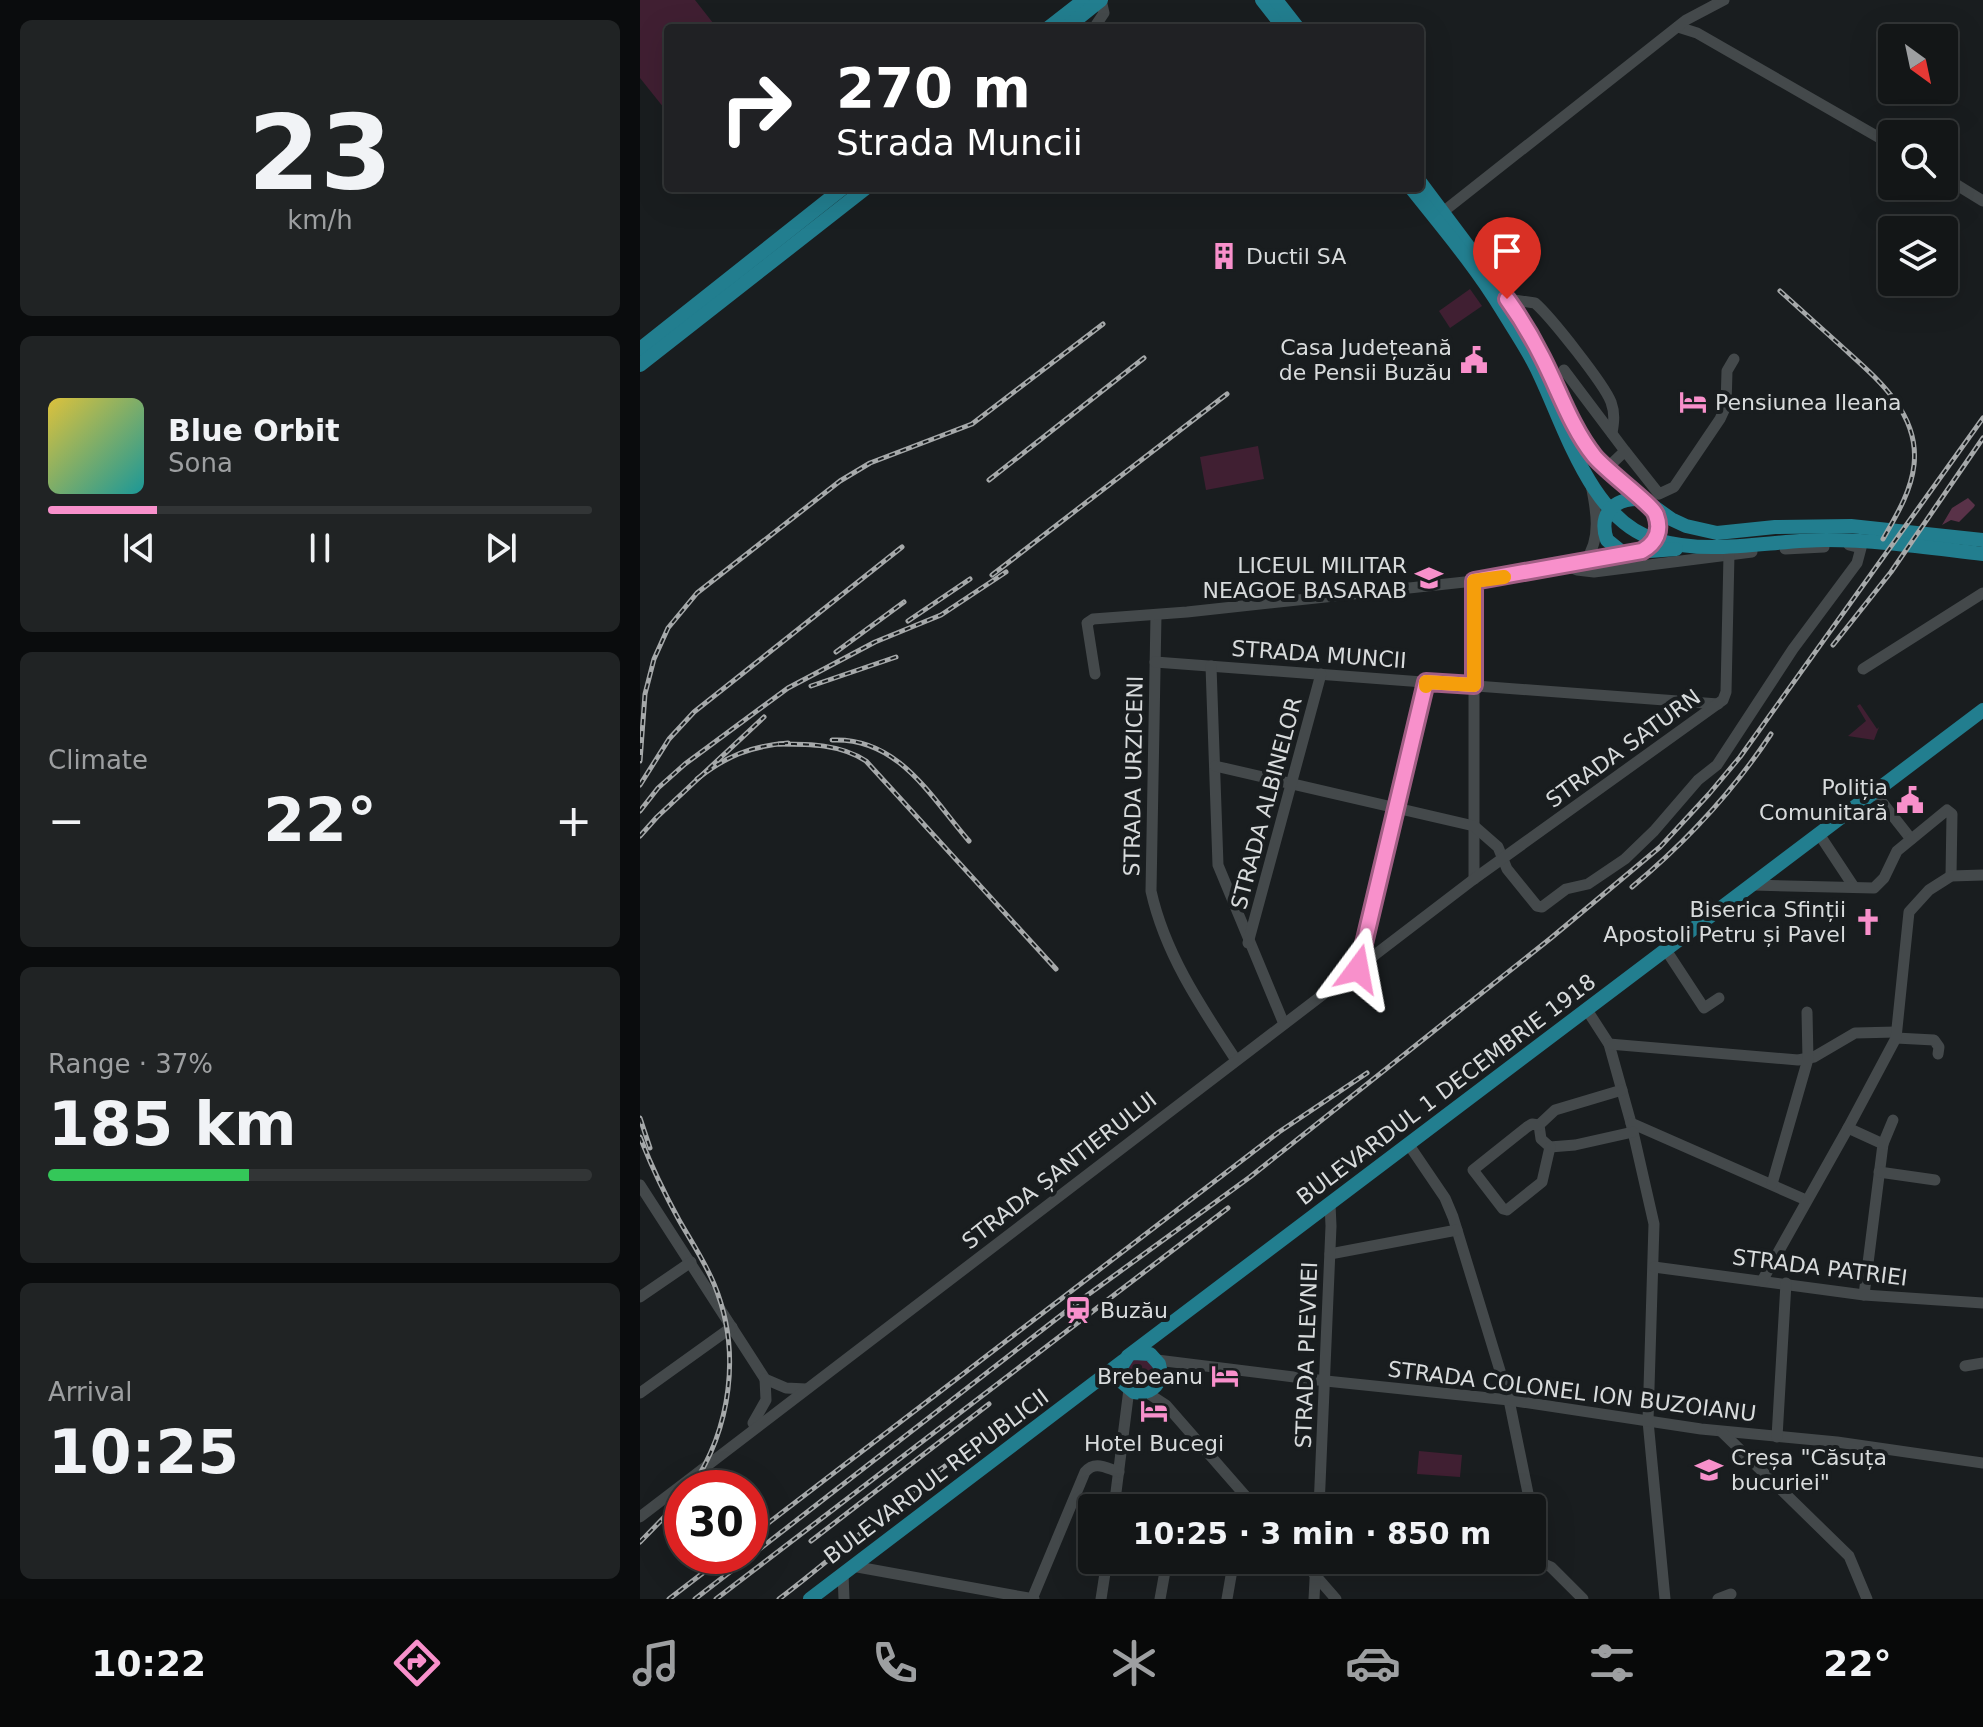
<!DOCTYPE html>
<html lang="en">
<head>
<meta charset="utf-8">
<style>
  :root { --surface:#131617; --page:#202324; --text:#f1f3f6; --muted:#9d9fa1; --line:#323536; --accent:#f890cb }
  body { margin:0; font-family:"DejaVu Sans",sans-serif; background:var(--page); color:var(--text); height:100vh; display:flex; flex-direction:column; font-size:30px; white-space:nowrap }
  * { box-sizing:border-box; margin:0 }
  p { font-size:26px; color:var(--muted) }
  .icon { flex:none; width:44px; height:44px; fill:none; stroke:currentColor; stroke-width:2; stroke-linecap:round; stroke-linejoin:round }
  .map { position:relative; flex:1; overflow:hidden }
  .panel { display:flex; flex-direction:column; gap:20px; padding:20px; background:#0a0c0d; width:640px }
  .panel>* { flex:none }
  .guide { position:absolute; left:24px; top:24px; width:760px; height:168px; border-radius:8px; box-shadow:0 8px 32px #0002,0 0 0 2px var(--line); background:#202124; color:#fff; overflow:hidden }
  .needle { width:52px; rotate:147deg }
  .fabs { position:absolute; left:1238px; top:24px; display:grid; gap:16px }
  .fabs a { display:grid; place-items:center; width:80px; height:80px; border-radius:8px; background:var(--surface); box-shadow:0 8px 32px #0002,0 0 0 2px var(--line); font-size:40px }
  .speed { position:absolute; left:24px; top:1470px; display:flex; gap:16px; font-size:40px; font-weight:700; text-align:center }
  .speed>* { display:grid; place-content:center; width:104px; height:104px; border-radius:50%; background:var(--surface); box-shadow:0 8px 32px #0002,0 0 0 2px var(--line); line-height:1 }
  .speed .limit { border:12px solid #d22; background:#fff; color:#111 }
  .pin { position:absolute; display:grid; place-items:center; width:68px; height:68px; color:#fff; margin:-82px -34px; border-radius:50% 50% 50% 0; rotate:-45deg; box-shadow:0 0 8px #0007 }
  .pin .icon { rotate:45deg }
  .me { position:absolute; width:88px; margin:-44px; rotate:13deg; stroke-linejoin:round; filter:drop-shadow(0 0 6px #0008) }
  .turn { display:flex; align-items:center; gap:28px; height:168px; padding:0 40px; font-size:36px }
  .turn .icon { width:104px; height:104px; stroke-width:2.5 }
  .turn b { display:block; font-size:56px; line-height:68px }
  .big { font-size:60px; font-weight:700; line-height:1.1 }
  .panel .widget { flex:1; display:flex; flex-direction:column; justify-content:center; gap:12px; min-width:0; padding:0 28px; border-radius:12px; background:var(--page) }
  .panel .dial { align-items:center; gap:0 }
  .dial b { font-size:104px; line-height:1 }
  .song { display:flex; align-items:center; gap:24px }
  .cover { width:96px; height:96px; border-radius:12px; background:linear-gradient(135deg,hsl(50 70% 55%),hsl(180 70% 35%)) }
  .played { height:8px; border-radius:4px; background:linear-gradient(90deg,var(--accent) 20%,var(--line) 20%) }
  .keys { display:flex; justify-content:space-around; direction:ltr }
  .heat { display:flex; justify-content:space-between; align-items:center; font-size:44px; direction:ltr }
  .charge { height:12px; border-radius:6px; background:linear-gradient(90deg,#34c759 37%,var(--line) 0) }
  .trip { position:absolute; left:438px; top:1494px; width:468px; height:80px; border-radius:8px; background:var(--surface); box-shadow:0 8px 32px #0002,0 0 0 2px var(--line); font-weight:700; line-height:80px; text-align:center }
  .tab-bar { display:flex; height:128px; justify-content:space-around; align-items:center; background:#080909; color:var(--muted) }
  .tab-bar .icon { width:56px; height:56px }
  .tab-bar .on { color:var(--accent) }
  .tab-bar b { font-size:36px; color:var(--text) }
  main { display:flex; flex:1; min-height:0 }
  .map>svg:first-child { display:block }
</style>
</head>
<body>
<main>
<section class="panel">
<div class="widget dial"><b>23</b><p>km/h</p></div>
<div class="widget">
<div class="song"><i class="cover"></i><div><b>Blue Orbit</b><p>Sona</p></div></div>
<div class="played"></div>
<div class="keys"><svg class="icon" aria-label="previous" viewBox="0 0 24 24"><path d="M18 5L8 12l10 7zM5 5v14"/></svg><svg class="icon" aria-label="pause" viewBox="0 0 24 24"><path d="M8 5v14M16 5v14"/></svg><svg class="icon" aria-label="next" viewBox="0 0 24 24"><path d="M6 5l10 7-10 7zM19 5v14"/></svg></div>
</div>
<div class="widget"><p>Climate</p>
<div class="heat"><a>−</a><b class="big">22°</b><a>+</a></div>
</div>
<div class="widget"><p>Range · 37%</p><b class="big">185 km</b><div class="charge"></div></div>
<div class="widget"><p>Arrival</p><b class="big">10:25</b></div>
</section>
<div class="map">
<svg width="1343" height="1599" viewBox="0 0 1343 1599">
  <rect width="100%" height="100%" fill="#191d1f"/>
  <!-- green -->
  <g fill="#401f32">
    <path d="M0 0H55L77 28H28V113L0 78Z"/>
    <path d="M830 289 842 306 810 328 799 311Z"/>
    <path d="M618 446 624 479 566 490 560 457Z"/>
    <path d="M1220 704 1237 729 1239 727 1234 740 1208 736 1226 721 1217 706Z"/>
    <path d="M504 1357 515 1366 514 1381 501 1388 489 1383 486 1367 491 1360Z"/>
    <path d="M779 1451 822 1455 820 1477 777 1474Z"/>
  </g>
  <!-- forest -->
  <path fill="#593248" d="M1328 498 1335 505 1334 507 1319 522 1311 520 1302 525 1312 508Z"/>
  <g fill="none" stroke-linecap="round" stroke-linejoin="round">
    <!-- minor -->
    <g stroke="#44494b" stroke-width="11">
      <path d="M1038 27 1057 33 1252 145"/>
      <path d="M454 28 464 13 461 0"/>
      <path d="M1304 177 1343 201"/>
      <path d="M799 215 1046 20 1084 0"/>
      <path d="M867 299 895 303C911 317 964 384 971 402 975 413 974 422 972 433"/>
      <path d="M924 370 985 451"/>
      <path d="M965 470 985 451 1019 494 1034 487 1080 419 1086 406 1087 371 1094 359"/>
      <path d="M1145 549 1184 547"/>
      <path d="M941 561 983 553"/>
      <path d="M945 561C962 539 956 509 951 485"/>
      <path d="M834 581V879"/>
      <path d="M516 615 511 891C525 954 561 1007 596 1060"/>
      <path d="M515 662 1078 704"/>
      <path d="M571 666 578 865 644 1024"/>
      <path d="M1223 669 1343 593"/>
      <path d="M455 674 447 623 453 619 547 612 834 581 925 565 937 570 954 572 1112 552"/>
      <path d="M575 766 834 826 858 847 867 869 897 906 902 907 926 889 948 884 985 859 1014 831 1058 780 1077 765 1153 649 1217 563 1221 548 1209 545"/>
      <path d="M1234 792 1271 839"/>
      <path d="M1179 834 1214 887"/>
      <path d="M1112 885 1234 888 1244 878 1257 851 1307 810 1312 814 1311 876"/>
      <path d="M608 943 681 674"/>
      <path d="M1026 950 1064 1008 1079 998"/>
      <path d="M718 969 786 682"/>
      <path d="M947 1010 969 1044 991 1123 1014 1224 1008 1421 1025 1599"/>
      <path d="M1256 1038 1294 1040 1299 1047 1298 1054"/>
      <path d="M969 1044 1158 1060 1174 1057 1215 1033 1256 1032"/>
      <path d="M991 1123 1166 1200"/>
      <path d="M899 1125 901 1139 910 1147 935 1145 993 1132"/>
      <path d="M1208 1128 1243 1144 1224 1295"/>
      <path d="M1243 1144 1253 1120"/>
      <path d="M769 1145 805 1198 813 1217 869 1400 891 1508"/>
      <path d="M910 1147 902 1182 867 1210 863 1209 833 1170 887 1127 892 1124 899 1125 915 1110 982 1090"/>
      <path d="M1239 1172 1295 1180"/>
      <path d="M1132 1184 1168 1059 1167 1012"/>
      <path d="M0 1185 125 1379 146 1388 166 1389"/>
      <path d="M690 1254 817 1230"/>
      <path d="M1014 1267 1224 1295 1343 1303"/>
      <path d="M1122 1281 1208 1128 1256 1038 1269 912 1289 890 1311 876 1343 875"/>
      <path d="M0 1297 51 1262"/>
      <path d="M517 1360 686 1381 869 1400 1061 1429 1197 1442 1343 1463"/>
      <path d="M1325 1366 1343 1363"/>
      <path d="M506 1392 526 1405 616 1508"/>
      <path d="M0 1393 92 1327"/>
      <path d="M113 1423 126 1400 125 1379"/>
      <path d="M1082 1432 1209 1556 1227 1599"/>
      <path d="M1137 1437 1146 1283"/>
      <path d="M474 1508 489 1389"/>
      <path d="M679 1508 691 1226 690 1204"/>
      <path d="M0 1517 834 879 1083 700 1086 692 1089 554"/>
      <path d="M892 1559 911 1567 943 1599"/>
      <path d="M560 1560 586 1563 592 1570 587 1599"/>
      <path d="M662 1560 696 1599"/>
      <path d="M212 1566 394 1599"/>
      <path d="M203 1573 204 1599"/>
      <path d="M392 1599 445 1472C455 1460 466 1468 479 1472"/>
      <path d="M461 1599 467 1560"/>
      <path d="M520 1599 527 1560"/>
      <path d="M674 1599 676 1560"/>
      <path d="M1078 1599 1091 1594"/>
    </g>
    <!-- major -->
    <g stroke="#227e8f" stroke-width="14">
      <path d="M622 0 644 28"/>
      <path d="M636 0 658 28"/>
      <path d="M408 28 444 0"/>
      <path d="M426 28 461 0"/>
      <path d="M780 182 870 302 902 357 933 423 951 453 978 481 1031 519 1046 526 1077 533 1135 527 1211 526 1343 540"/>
      <path d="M771 188C802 227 836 267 862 310 873 328 886 347 896 367 924 423 950 522 1017 540 1071 556 1131 540 1186 540 1239 540 1291 548 1343 554"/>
      <path d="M0 349 203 188"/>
      <path d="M0 365 226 188"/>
      <path d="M1000 499C974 498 958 514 967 540L983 553 1036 549"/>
      <path d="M1009 547C1021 535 1020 523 1013 507"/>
      <path d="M494 1353 510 1354 519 1364C524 1382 513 1395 494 1392L482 1382 481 1367 488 1356 1343 710"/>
      <path d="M170 1599 483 1361"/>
    </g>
    <!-- rail casing -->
    <g stroke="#a6a9aa" stroke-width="5">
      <g id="rail">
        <path d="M1140 291C1160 309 1180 327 1200 345 1235 377 1280 412 1274 465 1271 492 1256 516 1243 539"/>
        <path d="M349 480 504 358"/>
        <path d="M352 575 587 394"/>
        <path d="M268 621 330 579"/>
        <path d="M1193 645 1251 572 1343 438"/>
        <path d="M196 652 264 602"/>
        <path d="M171 686 256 657"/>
        <path d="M192 740C258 737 290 796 329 841"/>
        <path d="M139 744C169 744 200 744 226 761L416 969"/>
        <path d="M0 761 5 694 14 659 28 628 57 593 200 481 230 463 332 424 463 324"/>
        <path d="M57 779C86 756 111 746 148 743"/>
        <path d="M0 785 29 739 54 712 262 547"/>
        <path d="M0 811 18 788 45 764 148 688 235 642 301 615 366 572"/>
        <path d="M0 836 17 817 124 717"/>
        <path d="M992 887C1046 842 1092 793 1131 734"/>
        <path d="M0 1118 10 1148"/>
        <path d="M0 1137C11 1165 24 1193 39 1220 51 1241 65 1262 74 1284 102 1351 91 1429 51 1488"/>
        <path d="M110 1537 639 1132 727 1073"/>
        <path d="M171 1541 349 1404"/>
        <path d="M0 1542 42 1499"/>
        <path d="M29 1599 85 1556"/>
        <path d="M55 1599 442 1299 610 1177 911 938 1020 847 1069 794 1100 757 1343 418"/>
        <path d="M76 1599 588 1208"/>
        <path d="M139 1599C196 1556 248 1508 305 1466"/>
      </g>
    </g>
    <!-- rail -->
    <use href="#rail" stroke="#191d1f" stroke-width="2" stroke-dasharray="6" stroke-linecap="butt"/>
  </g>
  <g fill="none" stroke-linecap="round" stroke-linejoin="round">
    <!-- route casing -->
    <g stroke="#a15e84" stroke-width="20">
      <path id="route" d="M718 969 786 682 834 685V581L1002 551C1016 543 1022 531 1016 515 1014 506 966 471 954 456 931 427 919 390 902 357 892 337 880 317 867 299"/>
    </g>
    <!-- route -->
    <use href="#route" stroke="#f890cb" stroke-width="14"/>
    <!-- slow -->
    <path stroke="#f59e0b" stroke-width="14" d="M786 686V682L834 685V581L864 577"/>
  </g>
  <!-- icons -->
  <defs>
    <g id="building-bare" transform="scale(2.16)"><path d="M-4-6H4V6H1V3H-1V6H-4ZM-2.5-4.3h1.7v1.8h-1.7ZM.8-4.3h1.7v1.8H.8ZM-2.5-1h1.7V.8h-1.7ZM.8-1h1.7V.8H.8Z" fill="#f890cb" stroke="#191d1f" stroke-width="2.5" paint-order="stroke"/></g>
    <g id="civic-bare" transform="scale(2.16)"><path d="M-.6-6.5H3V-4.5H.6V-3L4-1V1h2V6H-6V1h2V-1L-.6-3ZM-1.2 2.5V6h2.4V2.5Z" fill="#f890cb" stroke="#191d1f" stroke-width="2.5" paint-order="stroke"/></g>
    <g id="hotel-bare" transform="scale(2.16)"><path d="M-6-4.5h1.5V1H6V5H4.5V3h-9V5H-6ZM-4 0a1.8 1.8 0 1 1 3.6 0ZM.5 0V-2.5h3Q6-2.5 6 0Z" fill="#f890cb" stroke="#191d1f" stroke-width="2.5" paint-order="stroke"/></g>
    <g id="university-bare" transform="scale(2.16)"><path d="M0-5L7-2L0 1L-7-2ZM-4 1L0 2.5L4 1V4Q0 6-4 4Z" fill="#f890cb" stroke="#191d1f" stroke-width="2.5" paint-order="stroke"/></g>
    <g id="church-bare" transform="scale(2.16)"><path d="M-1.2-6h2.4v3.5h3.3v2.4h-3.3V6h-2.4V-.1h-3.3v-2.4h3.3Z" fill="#f890cb" stroke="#191d1f" stroke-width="2.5" paint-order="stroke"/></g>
    <g id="station-bare" transform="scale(2.16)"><path d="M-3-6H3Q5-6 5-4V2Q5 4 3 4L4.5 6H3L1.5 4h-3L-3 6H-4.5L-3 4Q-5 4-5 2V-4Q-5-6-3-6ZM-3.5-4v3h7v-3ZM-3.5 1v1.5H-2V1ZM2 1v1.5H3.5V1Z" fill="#f890cb" stroke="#191d1f" stroke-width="2.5" paint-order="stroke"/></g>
    <g id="school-bare" transform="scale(2.16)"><path d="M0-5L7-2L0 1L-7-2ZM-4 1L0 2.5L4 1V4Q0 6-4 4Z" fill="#f890cb" stroke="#191d1f" stroke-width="2.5" paint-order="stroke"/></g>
  </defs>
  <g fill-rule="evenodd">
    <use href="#building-bare" x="584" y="256"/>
    <use href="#civic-bare" x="834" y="360"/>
    <use href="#hotel-bare" x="1053" y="402"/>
    <use href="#university-bare" x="789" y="578"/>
    <use href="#civic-bare" x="1270" y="800"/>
    <use href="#church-bare" x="1228" y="922"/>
    <use href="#station-bare" x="438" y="1310"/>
    <use href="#hotel-bare" x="585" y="1376"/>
    <use href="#hotel-bare" x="514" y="1411"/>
    <use href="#school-bare" x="1069" y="1470"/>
  </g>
  <g text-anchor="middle" stroke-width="8" stroke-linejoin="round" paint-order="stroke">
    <!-- poi labels -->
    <g font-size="22" fill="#d8dbdc" stroke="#191d1f" text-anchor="end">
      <text x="606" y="264" text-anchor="start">Ductil SA</text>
      <text x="812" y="355">Casa Județeană<tspan x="812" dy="25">de Pensii Buzău</tspan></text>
      <text x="1075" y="410" text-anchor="start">Pensiunea Ileana</text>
      <text x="767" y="573">LICEUL MILITAR<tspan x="767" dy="25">NEAGOE BASARAB</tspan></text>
      <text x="1248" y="795">Poliția<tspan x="1248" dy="25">Comunitară</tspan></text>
      <text x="1206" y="917">Biserica Sfinții<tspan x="1206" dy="25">Apostoli Petru și Pavel</tspan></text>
      <text x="460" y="1318" text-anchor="start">Buzău</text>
      <text x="563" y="1384">Brebeanu</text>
      <text x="514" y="1451" text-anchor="middle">Hotel Bucegi</text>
      <text x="1091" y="1465" text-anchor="start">Creșa "Căsuța<tspan x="1091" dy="25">bucuriei"</tspan></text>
    </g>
    <!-- street labels -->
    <g font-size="22" fill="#d8dbdc" stroke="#191d1f">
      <text transform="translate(679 654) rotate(4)" y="8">STRADA MUNCII</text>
      <text transform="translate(983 748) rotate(-36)" y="8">STRADA SATURN</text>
      <text transform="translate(493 776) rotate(-89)" y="8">STRADA URZICENI</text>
      <text transform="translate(626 803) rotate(-75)" y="8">STRADA ALBINELOR</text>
      <text transform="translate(806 1089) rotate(-37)" y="8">BULEVARDUL 1 DECEMBRIE 1918</text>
      <text transform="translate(419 1170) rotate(-38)" y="8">STRADA ȘANTIERULUI</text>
      <text transform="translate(1180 1267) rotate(7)" y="8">STRADA PATRIEI</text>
      <text transform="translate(666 1355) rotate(-88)" y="8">STRADA PLEVNEI</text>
      <text transform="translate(932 1391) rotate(7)" y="8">STRADA COLONEL ION BUZOIANU</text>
      <text transform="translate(296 1476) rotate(-37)" y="8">BULEVARDUL REPUBLICII</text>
    </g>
  </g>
</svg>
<div class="fabs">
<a><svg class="needle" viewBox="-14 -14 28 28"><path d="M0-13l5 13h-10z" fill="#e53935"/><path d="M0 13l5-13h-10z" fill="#9d9fa1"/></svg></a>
<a><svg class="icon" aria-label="search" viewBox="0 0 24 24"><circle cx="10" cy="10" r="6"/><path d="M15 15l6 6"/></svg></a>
<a><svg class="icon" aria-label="layers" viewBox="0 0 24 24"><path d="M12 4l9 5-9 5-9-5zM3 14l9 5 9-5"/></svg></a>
</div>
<div class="speed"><div class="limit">30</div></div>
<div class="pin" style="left:867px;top:299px;background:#d93025"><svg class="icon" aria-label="arrive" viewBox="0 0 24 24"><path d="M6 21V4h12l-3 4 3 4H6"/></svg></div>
<svg class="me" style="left:718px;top:969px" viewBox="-20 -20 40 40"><path d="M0-17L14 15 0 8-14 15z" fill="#f890cb" stroke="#fff" stroke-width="4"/></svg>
<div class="trip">10:25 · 3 min · 850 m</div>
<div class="guide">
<div class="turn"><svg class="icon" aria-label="right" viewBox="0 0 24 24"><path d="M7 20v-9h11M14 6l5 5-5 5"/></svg><div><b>270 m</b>Strada Muncii</div></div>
</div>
</div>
</main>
<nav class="tab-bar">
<b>10:22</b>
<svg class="icon on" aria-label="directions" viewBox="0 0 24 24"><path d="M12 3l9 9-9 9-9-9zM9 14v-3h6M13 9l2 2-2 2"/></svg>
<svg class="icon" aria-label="music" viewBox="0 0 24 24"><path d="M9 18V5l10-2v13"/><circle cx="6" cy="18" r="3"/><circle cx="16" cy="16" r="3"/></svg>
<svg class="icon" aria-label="phone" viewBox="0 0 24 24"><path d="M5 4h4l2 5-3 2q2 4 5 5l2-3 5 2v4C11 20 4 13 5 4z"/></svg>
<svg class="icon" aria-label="climate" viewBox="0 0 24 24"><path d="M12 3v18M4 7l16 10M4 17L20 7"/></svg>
<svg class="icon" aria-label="car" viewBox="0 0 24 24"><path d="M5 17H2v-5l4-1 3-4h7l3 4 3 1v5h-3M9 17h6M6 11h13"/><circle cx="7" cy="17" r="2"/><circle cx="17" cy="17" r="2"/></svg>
<svg class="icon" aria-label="filters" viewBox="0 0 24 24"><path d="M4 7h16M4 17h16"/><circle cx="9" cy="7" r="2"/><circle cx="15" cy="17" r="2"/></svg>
<b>22°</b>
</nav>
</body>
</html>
